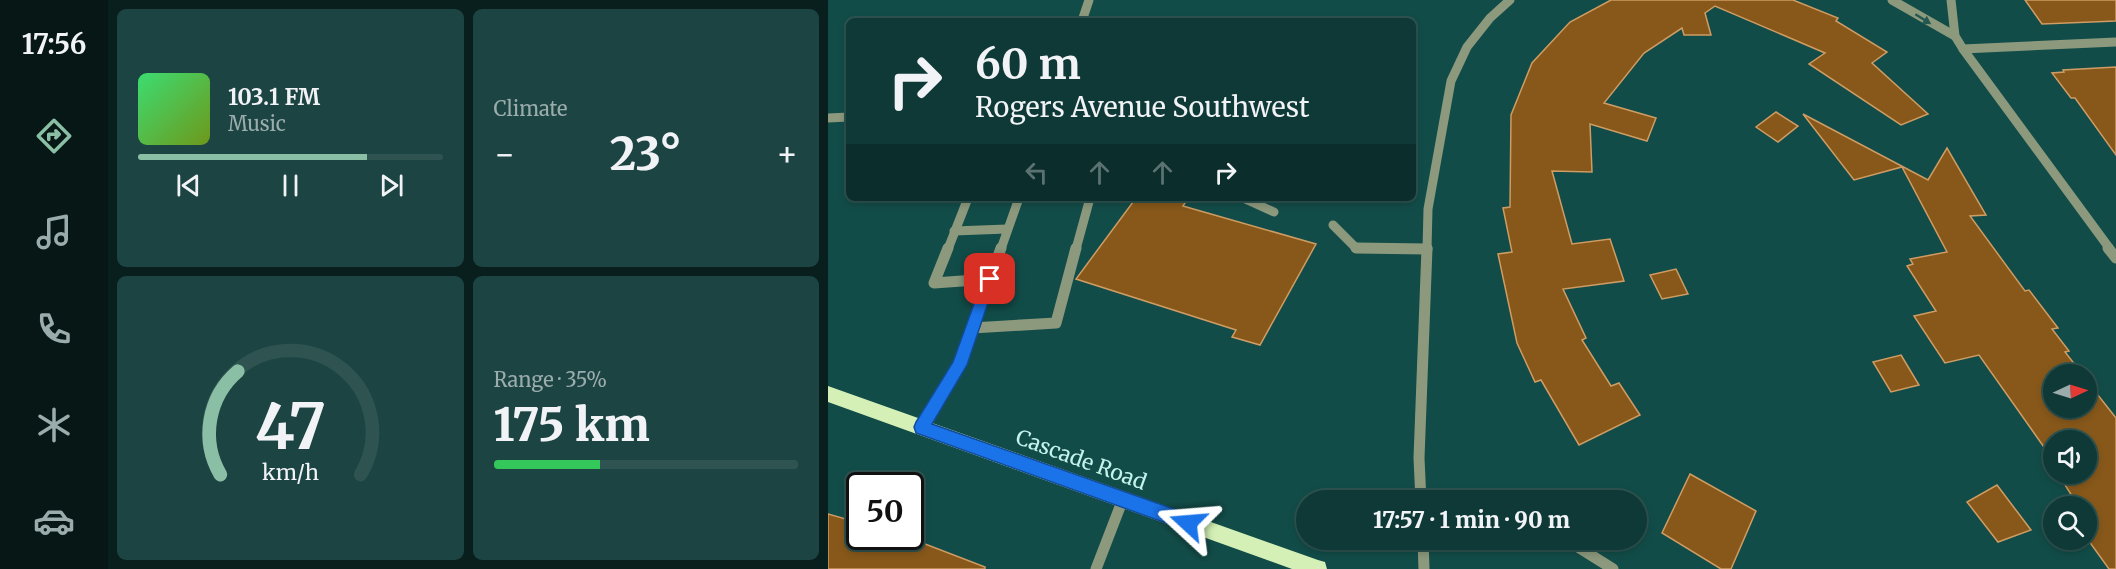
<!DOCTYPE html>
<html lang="en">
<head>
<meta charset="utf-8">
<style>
  :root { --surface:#0e3936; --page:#1c4442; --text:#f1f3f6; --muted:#9bacad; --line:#2e5351; --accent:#8abfa5 }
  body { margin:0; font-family:Merriweather,serif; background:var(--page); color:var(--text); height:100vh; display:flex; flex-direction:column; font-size:22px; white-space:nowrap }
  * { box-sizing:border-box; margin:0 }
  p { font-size:20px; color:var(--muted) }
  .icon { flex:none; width:33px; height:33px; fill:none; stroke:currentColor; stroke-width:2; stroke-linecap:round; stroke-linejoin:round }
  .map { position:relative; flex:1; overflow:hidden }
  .details { display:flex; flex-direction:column; gap:9px; padding:9px; background:#081f1e; width:720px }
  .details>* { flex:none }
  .top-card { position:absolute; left:18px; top:18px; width:570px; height:183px; border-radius:9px; box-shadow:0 3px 9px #0003,0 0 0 2px var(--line); background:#0e3936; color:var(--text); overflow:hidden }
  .needle { width:39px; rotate:86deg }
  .tools { position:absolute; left:1215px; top:364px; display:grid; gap:12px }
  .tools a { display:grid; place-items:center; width:54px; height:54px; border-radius:50%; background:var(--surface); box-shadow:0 3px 9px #0003,0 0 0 2px var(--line); font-size:30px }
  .speed { position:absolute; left:18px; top:472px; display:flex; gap:12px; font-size:30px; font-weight:700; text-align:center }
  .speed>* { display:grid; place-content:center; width:78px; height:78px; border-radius:50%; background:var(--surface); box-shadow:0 3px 9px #0003,0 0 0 2px var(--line); line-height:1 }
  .speed .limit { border:3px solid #111; border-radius:9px; background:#fff; color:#111 }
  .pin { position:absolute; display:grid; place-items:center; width:51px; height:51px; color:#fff; margin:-26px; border-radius:12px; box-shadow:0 3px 9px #0006 }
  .me { position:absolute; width:66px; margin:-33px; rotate:289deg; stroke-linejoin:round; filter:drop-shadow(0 0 4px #0008) }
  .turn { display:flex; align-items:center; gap:21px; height:126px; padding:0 30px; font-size:27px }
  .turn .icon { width:78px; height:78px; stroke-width:2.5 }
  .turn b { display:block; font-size:42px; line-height:51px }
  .lanes { display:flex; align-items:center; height:57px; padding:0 30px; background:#0003; justify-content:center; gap:30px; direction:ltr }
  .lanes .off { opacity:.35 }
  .big { font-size:45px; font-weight:800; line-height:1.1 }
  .details .tile { flex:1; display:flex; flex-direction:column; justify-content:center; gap:9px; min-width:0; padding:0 21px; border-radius:9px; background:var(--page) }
  .details .dial { align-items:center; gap:0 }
  .dial svg { height:156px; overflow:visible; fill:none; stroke:var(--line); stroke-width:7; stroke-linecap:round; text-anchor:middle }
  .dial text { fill:var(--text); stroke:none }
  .song { display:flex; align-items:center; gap:18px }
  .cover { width:72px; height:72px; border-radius:9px; background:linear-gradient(135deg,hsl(140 70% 55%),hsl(80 70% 35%)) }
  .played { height:6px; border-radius:3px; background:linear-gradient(90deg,var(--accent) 75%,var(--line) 75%) }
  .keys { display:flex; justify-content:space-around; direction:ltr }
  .heat { display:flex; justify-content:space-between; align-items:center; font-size:33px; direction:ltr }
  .charge { height:9px; border-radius:4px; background:linear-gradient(90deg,#34c759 35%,var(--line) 0) }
  .details .tiles { flex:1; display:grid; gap:9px; grid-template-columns:repeat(2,1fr) }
  .trip { position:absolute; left:468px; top:490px; width:351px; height:60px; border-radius:30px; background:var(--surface); box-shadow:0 3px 9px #0003,0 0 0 2px var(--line); font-weight:800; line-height:60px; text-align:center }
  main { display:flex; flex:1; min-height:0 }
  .menu { display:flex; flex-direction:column; width:108px; justify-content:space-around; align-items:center; background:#061716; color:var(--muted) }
  .menu .icon { width:42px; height:42px }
  .menu .on { color:var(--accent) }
  .menu b { font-size:27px; color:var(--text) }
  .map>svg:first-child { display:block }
</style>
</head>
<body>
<main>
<nav class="menu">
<b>17:56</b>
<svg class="icon on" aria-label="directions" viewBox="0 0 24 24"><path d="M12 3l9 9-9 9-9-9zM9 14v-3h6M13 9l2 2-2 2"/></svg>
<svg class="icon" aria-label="music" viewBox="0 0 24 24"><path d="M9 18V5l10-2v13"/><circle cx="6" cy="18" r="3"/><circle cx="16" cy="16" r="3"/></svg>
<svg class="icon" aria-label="phone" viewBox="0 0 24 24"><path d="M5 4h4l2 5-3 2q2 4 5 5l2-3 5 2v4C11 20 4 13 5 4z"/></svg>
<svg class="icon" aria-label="climate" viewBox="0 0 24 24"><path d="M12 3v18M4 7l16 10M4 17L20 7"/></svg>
<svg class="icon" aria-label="car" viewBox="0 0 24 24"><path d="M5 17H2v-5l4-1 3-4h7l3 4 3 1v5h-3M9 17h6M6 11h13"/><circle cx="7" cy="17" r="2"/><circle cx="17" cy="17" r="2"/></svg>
</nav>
<section class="details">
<div class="tiles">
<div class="tile">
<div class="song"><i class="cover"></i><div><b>103.1 FM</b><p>Music</p></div></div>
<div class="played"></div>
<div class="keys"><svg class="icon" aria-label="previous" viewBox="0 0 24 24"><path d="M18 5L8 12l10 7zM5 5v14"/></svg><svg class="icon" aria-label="pause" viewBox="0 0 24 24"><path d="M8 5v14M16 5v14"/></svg><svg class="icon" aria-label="next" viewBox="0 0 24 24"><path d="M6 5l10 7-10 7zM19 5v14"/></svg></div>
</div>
<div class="tile"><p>Climate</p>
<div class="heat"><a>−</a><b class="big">23°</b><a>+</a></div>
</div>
<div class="tile dial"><svg viewBox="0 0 100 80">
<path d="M14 69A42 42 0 1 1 86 69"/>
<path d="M14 69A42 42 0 0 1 23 16" stroke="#8abfa5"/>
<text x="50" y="56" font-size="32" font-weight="700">47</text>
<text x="50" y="72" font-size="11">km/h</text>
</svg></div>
<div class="tile"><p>Range · 35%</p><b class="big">175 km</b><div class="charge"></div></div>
</div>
</section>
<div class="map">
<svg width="1288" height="569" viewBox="0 0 1288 569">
  <rect width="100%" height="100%" fill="#124c48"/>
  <!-- building -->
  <g fill="#87581a" stroke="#cf9c63" stroke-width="1.5">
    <path d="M783 0H965L1010 18 1008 21 1059 52 1044 63 1100 114 1073 125 981 64 997 53 887 6 877 13 883 35H856L854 28 816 53 776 103 828 118 819 141 762 124 764 172 724 171 744 244 782 239 796 281 735 289 758 338 754 340 783 386 791 383 812 415 751 445 713 380 707 382 689 343 670 254 684 252 675 208 682 207 683 115 704 63 742 22Z"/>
    <path d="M1197 0H1288V21L1214 24Z"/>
    <path d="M1288 67V155L1247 98H1243L1224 73 1236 72 1235 70Z"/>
    <path d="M948 112 970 126 950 142 928 127Z"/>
    <path d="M975 114 1100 180 1119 148 1158 215 1142 216 1197 291 1201 290 1230 328 1224 329 1241 351 1237 352 1255 375H1226V408H1258V380L1288 418V569H1281L1258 537V507H1251L1230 474H1258V441H1226V467L1220 458 1223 457 1151 355 1117 363 1086 316 1108 311 1079 266 1085 264 1082 259 1119 252 1074 167 1026 180Z"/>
    <path d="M308 198H360L355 206 488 244 432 345 404 337 408 330 248 279Z"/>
    <path d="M848 269 860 294 834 299 822 275Z"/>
    <path d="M1073 355 1091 385 1063 392 1045 362Z"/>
    <path d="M862 474 928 511 903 569H893L834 533Z"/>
    <path d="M1169 485 1203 530 1170 542 1139 502Z"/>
    <path d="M0 514 32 523V537H79L157 567V569H0Z"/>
  </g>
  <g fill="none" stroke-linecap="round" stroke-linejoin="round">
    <!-- minor-far1 -->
    <g stroke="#8c997d" stroke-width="9">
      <path d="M1064 0 1127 36"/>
      <path d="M1123 0 1127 36 1135 49 1282 249"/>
      <path d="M254 21 261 0"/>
      <path d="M1135 49 1288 42"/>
      <path d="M0 118 21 117"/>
      <path d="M415 198 446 212"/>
      <path d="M505 225 528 248 599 249"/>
      <path d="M126 231 179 229"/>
      <path d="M120 249 140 198"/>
      <path d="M173 249 191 198"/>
      <path d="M248 249 262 198"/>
      <path d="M599 249 600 209 623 81 639 47 662 18 682 0"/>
    </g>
    <!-- minor -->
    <g stroke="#8c997d" stroke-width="11">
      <path d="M120 248 106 283 162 279"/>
      <path d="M528 248 599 249"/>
      <path d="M1280 248 1288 258"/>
      <path d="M144 328 228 323 248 248"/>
      <path d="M93 427 131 365 173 248"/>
      <path d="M593 501 591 458 599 248"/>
      <path d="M595 540 596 569"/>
      <path d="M739 540 785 569"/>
      <path d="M268 569 295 499"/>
    </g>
    <!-- major -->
    <path fill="#d4f0b6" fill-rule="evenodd" d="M0 386 490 560 497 562 499 569H464L0 402Z"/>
  </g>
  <!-- one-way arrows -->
  <defs><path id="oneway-solid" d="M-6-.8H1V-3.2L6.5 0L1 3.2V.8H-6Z" transform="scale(1.5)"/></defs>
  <use fill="#245850" href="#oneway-solid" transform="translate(1095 19) rotate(32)"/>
  <!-- route -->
  <path fill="#1a73e8" stroke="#114b97" stroke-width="1.5" d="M162 273 167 275 168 279 139 365 104 424 360 514 366 517 368 523 366 528 360 531 88 433 86 427 88 422 125 362 155 279 157 275Z"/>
  <g text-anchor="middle" stroke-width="6" stroke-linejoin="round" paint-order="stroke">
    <!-- street labels -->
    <g font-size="21" fill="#c4f3ee" stroke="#124c48">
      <text transform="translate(253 460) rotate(20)" y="7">Cascade Road</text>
    </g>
  </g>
</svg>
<div class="tools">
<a><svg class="needle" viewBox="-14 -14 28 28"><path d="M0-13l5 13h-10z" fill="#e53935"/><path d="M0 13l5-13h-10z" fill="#9bacad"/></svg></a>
<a><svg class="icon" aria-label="sound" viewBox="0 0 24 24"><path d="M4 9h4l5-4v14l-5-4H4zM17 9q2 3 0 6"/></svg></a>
<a><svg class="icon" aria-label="search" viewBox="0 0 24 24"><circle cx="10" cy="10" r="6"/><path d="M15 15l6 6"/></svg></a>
</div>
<div class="speed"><div class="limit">50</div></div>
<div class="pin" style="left:162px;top:279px;background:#d93025"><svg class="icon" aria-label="arrive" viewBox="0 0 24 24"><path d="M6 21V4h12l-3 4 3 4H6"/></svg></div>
<svg class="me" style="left:360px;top:523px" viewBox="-20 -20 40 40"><path d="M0-17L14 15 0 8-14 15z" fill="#1a73e8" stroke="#fff" stroke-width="4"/></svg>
<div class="trip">17:57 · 1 min · 90 m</div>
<div class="top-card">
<div class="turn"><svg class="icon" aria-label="right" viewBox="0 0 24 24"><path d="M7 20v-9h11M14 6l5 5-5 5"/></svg><div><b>60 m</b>Rogers Avenue Southwest</div></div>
<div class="lanes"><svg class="icon off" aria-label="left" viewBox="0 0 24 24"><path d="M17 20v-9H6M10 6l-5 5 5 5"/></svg><svg class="icon off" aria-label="ahead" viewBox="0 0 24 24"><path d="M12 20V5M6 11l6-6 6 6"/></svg><svg class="icon off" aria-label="ahead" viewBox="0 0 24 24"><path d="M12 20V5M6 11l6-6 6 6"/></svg><svg class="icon" aria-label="right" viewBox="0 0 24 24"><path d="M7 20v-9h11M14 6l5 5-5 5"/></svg></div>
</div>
</div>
</main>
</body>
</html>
